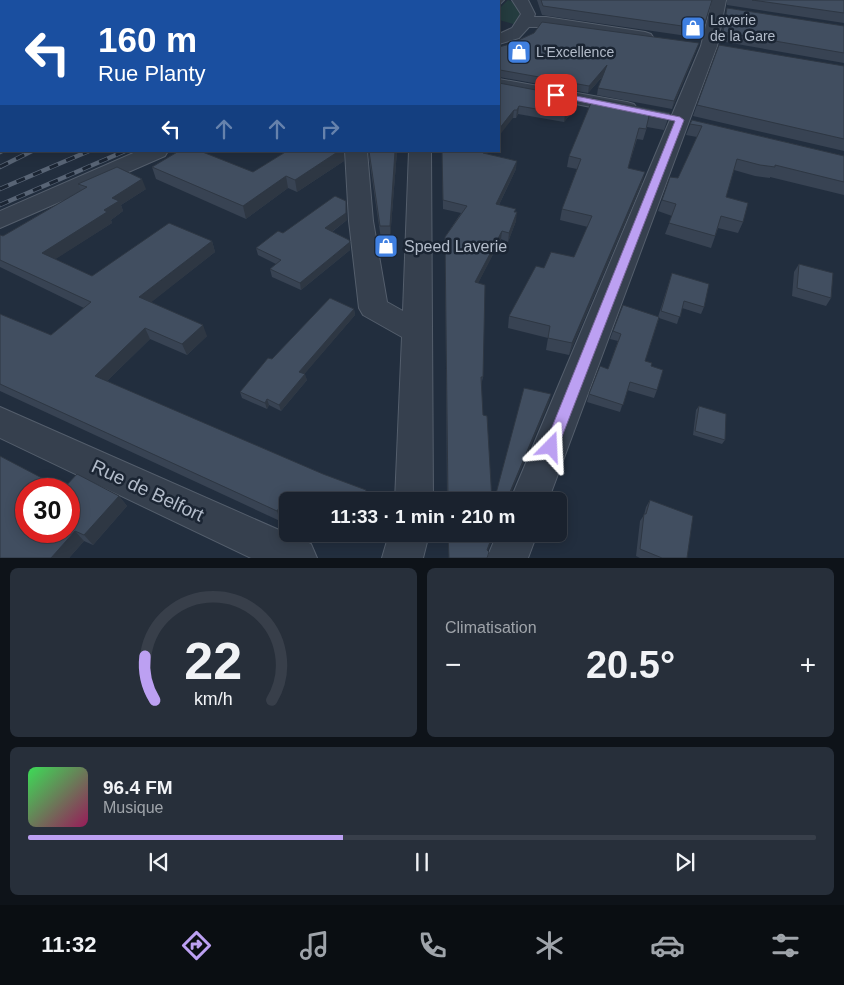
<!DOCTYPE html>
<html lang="fr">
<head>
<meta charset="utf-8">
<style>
  :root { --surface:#1a222e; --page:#272f3a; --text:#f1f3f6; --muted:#9fa4aa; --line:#383f4a; --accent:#bca0f2 }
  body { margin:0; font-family:Arial,sans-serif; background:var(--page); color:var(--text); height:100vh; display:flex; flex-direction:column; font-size:19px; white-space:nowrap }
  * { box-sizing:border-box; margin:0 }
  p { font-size:16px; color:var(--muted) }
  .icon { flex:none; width:28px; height:28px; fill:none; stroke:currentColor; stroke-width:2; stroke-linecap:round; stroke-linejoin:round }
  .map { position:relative; height:558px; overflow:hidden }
  .drawer { display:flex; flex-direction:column; gap:10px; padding:10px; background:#0e1319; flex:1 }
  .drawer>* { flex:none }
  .guide { position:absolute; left:0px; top:0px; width:500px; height:152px; box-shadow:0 2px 12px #0003,0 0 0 1px var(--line); background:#1a4fa0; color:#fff; overflow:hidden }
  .speed { position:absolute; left:15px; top:478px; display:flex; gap:10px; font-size:25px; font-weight:700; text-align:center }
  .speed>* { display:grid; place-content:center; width:65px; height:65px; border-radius:50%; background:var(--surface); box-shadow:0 2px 12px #0003,0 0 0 1px var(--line); line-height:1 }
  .speed .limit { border:8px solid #d22; background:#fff; color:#111 }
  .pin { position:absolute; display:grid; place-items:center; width:42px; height:42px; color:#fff; margin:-21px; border-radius:10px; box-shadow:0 2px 8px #0006 }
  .me { position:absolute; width:55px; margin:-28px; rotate:21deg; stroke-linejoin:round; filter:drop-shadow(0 0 4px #0008) }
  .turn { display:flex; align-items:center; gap:18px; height:105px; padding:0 15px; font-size:22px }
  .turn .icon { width:65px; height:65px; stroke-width:2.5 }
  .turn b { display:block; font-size:35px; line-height:42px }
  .lanes { display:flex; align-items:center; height:48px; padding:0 15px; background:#0003; justify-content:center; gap:25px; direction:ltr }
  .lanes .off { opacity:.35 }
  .big { font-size:38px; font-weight:700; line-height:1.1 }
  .drawer .widget { flex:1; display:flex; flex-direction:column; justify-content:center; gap:8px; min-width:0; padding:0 18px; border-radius:8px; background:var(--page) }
  .drawer .dial { align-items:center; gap:0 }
  .dial svg { height:130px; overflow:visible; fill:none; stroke:var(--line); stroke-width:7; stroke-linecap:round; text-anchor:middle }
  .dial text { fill:var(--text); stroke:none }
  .song { display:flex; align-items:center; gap:15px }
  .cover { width:60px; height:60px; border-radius:8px; background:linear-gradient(135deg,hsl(130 70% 55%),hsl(330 70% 35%)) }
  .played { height:5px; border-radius:2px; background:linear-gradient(90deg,var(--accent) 40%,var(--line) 40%) }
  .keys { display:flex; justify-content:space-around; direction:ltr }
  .heat { display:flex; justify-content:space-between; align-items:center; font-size:28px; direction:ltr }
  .drawer .tiles { flex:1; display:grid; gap:10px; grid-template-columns:1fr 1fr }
  .widget:last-child { grid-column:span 2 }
  .trip { position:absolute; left:279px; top:492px; width:288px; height:50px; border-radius:8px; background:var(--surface); box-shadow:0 2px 12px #0003,0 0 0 1px var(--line); font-weight:700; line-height:50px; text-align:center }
  .tabs { display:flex; height:80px; justify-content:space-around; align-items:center; background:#0a0e12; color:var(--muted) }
  .tabs .icon { width:35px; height:35px }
  .tabs .selected { color:var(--accent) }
  .tabs b { font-size:22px; color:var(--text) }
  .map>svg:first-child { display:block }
</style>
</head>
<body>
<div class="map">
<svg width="844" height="558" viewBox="0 0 844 558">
  <rect width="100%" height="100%" fill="#222e3e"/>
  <!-- green -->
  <path fill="#243c3f" d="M508 0C519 3 523 15 517 25L499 20V9Z"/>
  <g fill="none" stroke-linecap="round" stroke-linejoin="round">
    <!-- service casing -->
    <g stroke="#545e6c" stroke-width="2">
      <path id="service" d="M0 51 1 52V57H0Z"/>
    </g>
    <!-- minor casing -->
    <g stroke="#545e6c" stroke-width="2">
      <g id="minor">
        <path d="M490 0H504L499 5V1Z"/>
        <path d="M512 0H528L535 14 534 17H546L645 32 651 34 653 37 651 40 645 42 546 27H529L519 38 499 44V34L512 28 521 14Z"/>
        <path d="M712 0H726L717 46 548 501H510L701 46Z"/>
        <path d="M1 23V33L0 34V24Z"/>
        <path d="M499 79 627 102 634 104 637 108 634 112 627 114 499 89Z"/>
        <path d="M138 151H168L165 156 0 228V211Z"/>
        <path d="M345 151H367L373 221 387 302 403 311 409 151H431L433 501H395L402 337 363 315 359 308 349 221Z"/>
        <path d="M0 407 311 544 317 558H251L0 438Z"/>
        <path d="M389 534H429L423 558H382Z"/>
        <path d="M497 534H537L528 558H487Z"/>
      </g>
    </g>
    <!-- service -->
    <use href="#service" fill="#36404e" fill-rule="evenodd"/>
    <!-- minor -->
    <use href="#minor" fill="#36404e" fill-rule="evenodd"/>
    <!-- rail casing -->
    <g stroke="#586475" stroke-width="4.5">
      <g id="rail">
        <path d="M0 152 2 151"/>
        <path d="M0 167 32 151"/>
        <path d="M0 189 89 151"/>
        <path d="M0 205 125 151"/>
      </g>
    </g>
    <!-- rail -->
    <use href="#rail" stroke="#1b2533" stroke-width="3" stroke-dasharray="9" stroke-linecap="butt"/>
  </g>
  <!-- wall -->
  <g fill="#384353">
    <path d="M248 0H477L474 1H252Z"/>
    <path d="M537 0H712L701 38 542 15Z"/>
    <path d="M727 0H844V23L727 5Z"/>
    <path d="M727 8 844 26V63L720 41 725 17Z"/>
    <path d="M499 47 696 51 672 109 597 95 598 88 603 76 588 93 499 77Z"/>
    <path d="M844 66V151L693 116 697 105Z"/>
    <path d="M499 83 578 98 577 106 564 122 518 114 516 118H513Z"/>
    <path d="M593 98 670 113 664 130 647 127 643 140 637 139 628 168 642 183 569 355 546 350 548 338 508 328 509 316 544 268 574 257 588 227 560 220 562 209 577 169 567 167 569 156Z"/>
    <path d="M692 120 844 156V195L770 177V178L755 176 734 170 726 197 743 222 738 233 718 228 711 248 665 234 672 216 658 211 662 200 678 178 697 137 686 135Z"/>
    <path d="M287 151H344V161L297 192 288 188 246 219 156 179 152 167 253 172Z"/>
    <path d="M368 151H397L390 239H381Z"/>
    <path d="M442 151H489L487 154 516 169 499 205 515 212 516 221 508 242 501 239 478 283 483 377 481 386 483 415 492 501H447L445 237 461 213 443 209Z"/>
    <path d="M78 184 146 189 121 205 123 211 111 220 112 223 55 259 92 276 212 241 215 252 151 302 207 336 187 355 150 339 107 381 367 501H288V510L280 521 0 391V314L51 335 84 308 0 267V235L3 236 81 190Z"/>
    <path d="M347 220 332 232 350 250 301 290 272 277 270 269 276 264 258 255 256 248 283 233Z"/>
    <path d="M799 264 831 298 826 306 792 296 794 272Z"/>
    <path d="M672 273 704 307 701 314 682 308 677 324 659 318 645 361 651 366 657 390 654 398 627 390 620 412 587 402 589 394 608 369 618 341 610 339 613 331 658 317Z"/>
    <path d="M354 309 355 315 304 374 307 380 281 411 269 405 267 409 242 398 240 392 272 359Z"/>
    <path d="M699 406 725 440 722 444 693 435 696 410Z"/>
    <path d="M63 489 119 496 127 506 93 545 84 541 69 558H0Z"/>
    <path d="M650 500 687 558H640L636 556 640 521 644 515 646 507Z"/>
  </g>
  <!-- shaded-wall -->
  <g fill="#2e3743">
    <path d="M462 0H477L474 1H459Z"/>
    <path d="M699 43 696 51 672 109 674 101Z"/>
    <path d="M607 65 606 72 588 93 589 86Z"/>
    <path d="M578 98 577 106 564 122 565 114Z"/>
    <path d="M519 106 518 114 516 118 517 110Z"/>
    <path d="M514 110 513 118 499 136V129Z"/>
    <path d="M339 151H344V161L297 192 295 180Z"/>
    <path d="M395 151H397L390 239V226Z"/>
    <path d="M485 151H489L482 162 483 153Z"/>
    <path d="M517 161 516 169 495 213 496 204Z"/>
    <path d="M645 172 642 183 569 355 572 343Z"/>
    <path d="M286 176 288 188 246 219 243 206Z"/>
    <path d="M142 179 146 189 121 205 123 211 111 220 112 223 48 264 42 253 104 210 112 198Z"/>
    <path d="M346 201 347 220 326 236 325 228Z"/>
    <path d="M517 212 516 221 508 242 509 233Z"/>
    <path d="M502 231 501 239 474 291 475 282Z"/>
    <path d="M212 241 215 252 144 308 139 297Z"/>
    <path d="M350 242V250L301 290 300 283Z"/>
    <path d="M354 309 355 315 301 378 299 372Z"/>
    <path d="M203 325 207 336 187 355 182 344Z"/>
    <path d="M145 328 150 339 101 387 95 376Z"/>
    <path d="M305 374 307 380 281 411 279 405Z"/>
    <path d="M551 394 549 403 508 500 510 492Z"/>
    <path d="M267 399 269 405 267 409 265 403Z"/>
    <path d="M366 490 367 501H365Z"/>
    <path d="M119 496 127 506 93 545 84 535Z"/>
    <path d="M286 497 288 501V510L280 521 277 511Z"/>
    <path d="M75 531 84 541 69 558H51Z"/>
    <path d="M493 534H495L485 557 487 550Z"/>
  </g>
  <!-- building -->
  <g fill="#414e60" stroke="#2e3743" fill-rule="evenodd">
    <path d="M267 0H462L459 1H270Z"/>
    <path d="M541 0H712L703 29 543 6Z"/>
    <path d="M752 0H844V13Z"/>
    <path d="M727 8 844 26V53L723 32Z"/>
    <path d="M542 22 699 43 674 101 598 88 607 65 589 86 500 70 499 71V47L510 44 534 33Z"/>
    <path d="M719 45 844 66V139L697 105Z"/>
    <path d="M499 79V83L578 98 565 114 519 106 517 110H514L499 129Z"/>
    <path d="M593 98 670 113 667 119 649 116 646 129 639 128 628 168 645 172 572 343 548 338 550 326 509 316 536 266 544 268 551 252 574 257 592 216 562 209 581 159 569 156Z"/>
    <path d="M692 120 844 156V182L775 165V167L760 165 737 159 726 197 748 203 743 222 721 216 715 236 669 223 676 204 662 200 670 177 678 178 702 126 690 124Z"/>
    <path d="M179 151H200L253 172 287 151H339L295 180 286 176 243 206 152 167Z"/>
    <path d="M369 151H395L390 226H380Z"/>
    <path d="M442 151H485L483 153 517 161 496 204 516 209 514 212H517L509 233 502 231 475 282 485 285 483 377H481L483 415 487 416 492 501H448L445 237 467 206 443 200Z"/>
    <path d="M117 167 142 179 112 198 119 201 104 210 107 212 42 253 92 276 169 223 212 241 139 297 203 325 182 344 145 328 95 376 323 474 366 490 365 501H295L286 497 277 511 0 384V314L51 335 91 302 0 260V235L3 236 87 187 78 184Z"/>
    <path d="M335 196 346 201V213L325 228 349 240 350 242 300 283 270 269 281 260 256 248 278 231 283 233Z"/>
    <path d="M799 264 833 273 831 298 797 288Z"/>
    <path d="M672 273 709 284 704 307 684 301 680 317 661 311Z"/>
    <path d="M330 298 354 309 299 372 305 374 279 405 267 399 265 403 240 392 268 358 272 359Z"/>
    <path d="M623 305 659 317 645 361 652 363 651 366 663 370 657 390 630 382 623 405 589 394 600 366 608 369 621 334 613 331Z"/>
    <path d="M524 388 551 394 510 492 512 495 509 501H494Z"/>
    <path d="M699 406 726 414 725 440 695 431Z"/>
    <path d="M0 456 63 489 77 474 119 496 84 535 75 531 51 558H0ZM26 489H69V531H26Z"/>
    <path d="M650 500 693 516 687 558H662L640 549 644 514H646Z"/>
    <path d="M448 534H493L487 550 489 552 487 558H449Z"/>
  </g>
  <!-- route -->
  <path fill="#bca0f2" stroke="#7a689d" d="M556 92 680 117 684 120 558 447 556 451 551 453 546 451 544 447 675 121 554 96 553 95Z"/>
  <!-- icons -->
  <defs>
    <g id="shop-square" transform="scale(1.25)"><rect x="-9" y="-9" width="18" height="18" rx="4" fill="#3f7fe0" stroke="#1b2533"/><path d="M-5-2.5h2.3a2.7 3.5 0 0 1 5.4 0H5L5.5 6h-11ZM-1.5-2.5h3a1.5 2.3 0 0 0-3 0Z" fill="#fff"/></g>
  </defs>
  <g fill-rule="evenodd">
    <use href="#shop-square" x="693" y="28"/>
    <use href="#shop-square" x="519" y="52"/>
    <use href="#shop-square" x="386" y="246"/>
  </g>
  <g text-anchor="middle" stroke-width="5" stroke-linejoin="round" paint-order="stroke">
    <!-- far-poi labels -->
    <g font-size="14" fill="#b2bbc9" stroke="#1b2533" text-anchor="start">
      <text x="710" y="25">Laverie<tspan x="710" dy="16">de la Gare</tspan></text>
      <text x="536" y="57">L'Excellence</text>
    </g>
    <!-- poi labels -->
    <g font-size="16" fill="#b2bbc9" stroke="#1b2533" text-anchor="start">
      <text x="404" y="252">Speed Laverie</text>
    </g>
    <!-- near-street labels -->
    <g font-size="19" fill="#b2bbc9" stroke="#1b2533">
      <text transform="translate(148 490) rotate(25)" y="7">Rue de Belfort</text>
    </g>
  </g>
</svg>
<div class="speed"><div class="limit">30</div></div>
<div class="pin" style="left:556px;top:95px;background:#d93025"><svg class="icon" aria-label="arrive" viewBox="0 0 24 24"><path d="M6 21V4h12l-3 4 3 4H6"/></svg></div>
<svg class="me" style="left:551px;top:447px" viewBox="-20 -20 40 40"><path d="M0-17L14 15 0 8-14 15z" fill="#bca0f2" stroke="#fff" stroke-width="4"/></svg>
<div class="trip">11:33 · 1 min · 210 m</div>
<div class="guide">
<div class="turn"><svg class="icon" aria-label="left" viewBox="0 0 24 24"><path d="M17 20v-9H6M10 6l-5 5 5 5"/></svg><div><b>160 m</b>Rue Planty</div></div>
<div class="lanes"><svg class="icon" aria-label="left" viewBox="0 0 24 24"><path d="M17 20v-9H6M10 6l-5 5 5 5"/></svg><svg class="icon off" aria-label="ahead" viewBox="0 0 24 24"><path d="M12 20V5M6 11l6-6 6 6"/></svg><svg class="icon off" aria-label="ahead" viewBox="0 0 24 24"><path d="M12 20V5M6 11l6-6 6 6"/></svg><svg class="icon off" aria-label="right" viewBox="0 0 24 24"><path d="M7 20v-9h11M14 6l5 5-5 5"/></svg></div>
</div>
</div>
<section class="drawer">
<div class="tiles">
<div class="widget dial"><svg viewBox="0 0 100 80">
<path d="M14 69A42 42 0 1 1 86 69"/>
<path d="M14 69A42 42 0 0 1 8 42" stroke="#bca0f2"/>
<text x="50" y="56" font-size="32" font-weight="700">22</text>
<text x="50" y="72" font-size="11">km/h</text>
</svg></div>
<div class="widget"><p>Climatisation</p>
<div class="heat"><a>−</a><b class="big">20.5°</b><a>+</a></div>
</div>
<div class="widget">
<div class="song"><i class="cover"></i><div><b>96.4 FM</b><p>Musique</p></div></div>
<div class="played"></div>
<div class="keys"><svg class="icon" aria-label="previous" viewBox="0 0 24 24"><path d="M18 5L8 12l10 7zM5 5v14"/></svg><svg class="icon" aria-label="pause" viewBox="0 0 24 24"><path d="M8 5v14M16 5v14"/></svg><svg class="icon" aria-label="next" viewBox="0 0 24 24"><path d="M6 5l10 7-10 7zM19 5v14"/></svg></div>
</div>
</div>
</section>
<nav class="tabs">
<b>11:32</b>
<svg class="icon selected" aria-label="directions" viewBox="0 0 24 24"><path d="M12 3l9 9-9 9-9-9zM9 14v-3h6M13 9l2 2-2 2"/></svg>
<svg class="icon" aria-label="music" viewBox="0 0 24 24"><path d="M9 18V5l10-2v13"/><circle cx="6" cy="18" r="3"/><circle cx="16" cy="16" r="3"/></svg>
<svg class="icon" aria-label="phone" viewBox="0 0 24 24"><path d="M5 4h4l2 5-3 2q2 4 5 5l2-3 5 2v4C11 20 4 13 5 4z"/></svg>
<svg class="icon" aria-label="climate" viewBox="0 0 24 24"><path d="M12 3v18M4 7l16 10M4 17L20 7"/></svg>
<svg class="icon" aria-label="car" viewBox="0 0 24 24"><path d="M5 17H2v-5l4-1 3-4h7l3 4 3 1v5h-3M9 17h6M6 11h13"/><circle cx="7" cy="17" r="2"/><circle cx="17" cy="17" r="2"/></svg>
<svg class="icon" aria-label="filters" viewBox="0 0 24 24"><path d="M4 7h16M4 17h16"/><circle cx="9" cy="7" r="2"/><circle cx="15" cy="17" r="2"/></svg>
</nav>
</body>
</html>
